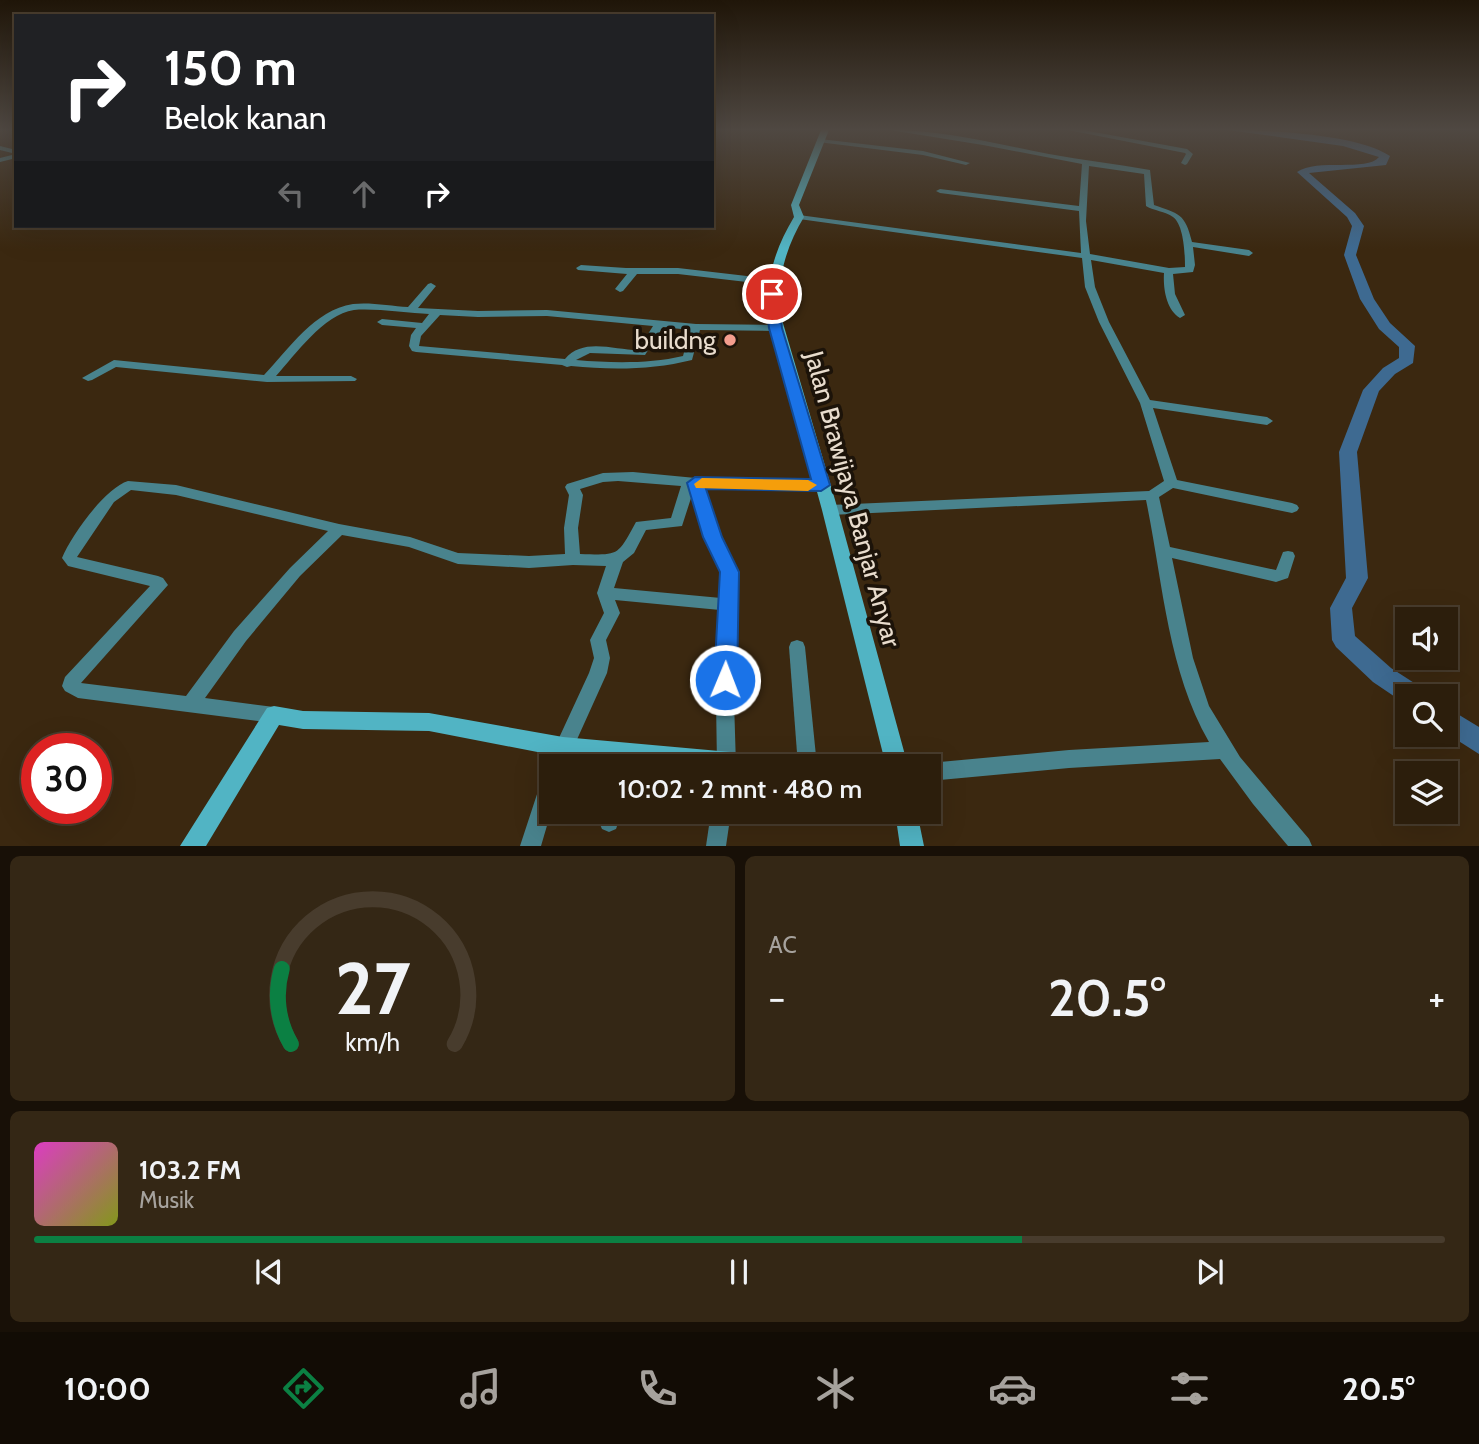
<!DOCTYPE html>
<html lang="id">
<head>
<meta charset="utf-8">
<style>
  :root { --surface:#2c1e0c; --page:#342715; --text:#f1f3f6; --muted:#a6a29d; --line:#483c2d; --accent:#0b8043 }
  body { margin:0; font-family:Cabin,sans-serif; background:var(--page); color:var(--text); height:100vh; display:flex; flex-direction:column; font-size:26px; white-space:nowrap }
  * { box-sizing:border-box; margin:0 }
  p { font-size:23px; color:var(--muted) }
  .icon { flex:none; width:38px; height:38px; fill:none; stroke:currentColor; stroke-width:2; stroke-linecap:round; stroke-linejoin:round }
  .map { position:relative; height:846px; overflow:hidden }
  .panel { display:flex; flex-direction:column; gap:10px; padding:10px; background:#181007; flex:1 }
  .panel>* { flex:none }
  .hud { position:absolute; left:14px; top:14px; width:700px; height:214px; border-radius:0px; box-shadow:0 7px 28px #0002,0 0 0 2px var(--line); background:#202124; color:#fff; overflow:hidden }
  .tools { position:absolute; left:1395px; top:607px; display:grid; gap:14px }
  .tools a { display:grid; place-items:center; width:63px; height:63px; border-radius:0px; background:var(--surface); box-shadow:0 7px 28px #0002,0 0 0 2px var(--line); font-size:35px }
  .speed { position:absolute; left:21px; top:733px; display:flex; gap:14px; font-size:35px; font-weight:700; text-align:center }
  .speed>* { display:grid; place-content:center; width:91px; height:91px; border-radius:50%; background:var(--surface); box-shadow:0 7px 28px #0002,0 0 0 2px var(--line); line-height:1 }
  .speed .limit { border:10px solid #d22; background:#fff; color:#111 }
  .pin { position:absolute; display:grid; place-items:center; width:60px; height:60px; color:#fff; margin:-30px; border:4px solid #fff; border-radius:50%; box-shadow:0 2px 7px #0007 }
  .me { position:absolute; width:77px; margin:-38px; rotate:1deg; stroke-linejoin:round; filter:drop-shadow(0 0 5px #0008) }
  .turn { display:flex; align-items:center; gap:24px; height:147px; padding:0 35px; font-size:32px }
  .turn .icon { width:91px; height:91px; stroke-width:2.5 }
  .turn b { display:block; font-size:49px; line-height:60px }
  .lanes { display:flex; align-items:center; height:66px; padding:0 35px; background:#0003; justify-content:center; gap:35px; direction:ltr }
  .lanes .off { opacity:.35 }
  .big { font-size:52px; font-weight:600; line-height:1.1 }
  .panel .tile { flex:1; display:flex; flex-direction:column; justify-content:center; gap:10px; min-width:0; padding:0 24px; border-radius:10px; background:var(--page) }
  .panel .dial { align-items:center; gap:0 }
  .dial svg { height:182px; overflow:visible; fill:none; stroke:var(--line); stroke-width:7; stroke-linecap:round; text-anchor:middle }
  .dial text { fill:var(--text); stroke:none }
  .song { display:flex; align-items:center; gap:21px }
  .cover { width:84px; height:84px; border-radius:10px; background:linear-gradient(135deg,hsl(310 70% 55%),hsl(70 70% 35%)) }
  .played { height:7px; border-radius:4px; background:linear-gradient(90deg,var(--accent) 70%,var(--line) 70%) }
  .keys { display:flex; justify-content:space-around; direction:ltr }
  .heat { display:flex; justify-content:space-between; align-items:center; font-size:38px; direction:ltr }
  .panel .tiles { flex:1; display:grid; gap:10px; grid-template-columns:1fr 1fr }
  .tile:last-child { grid-column:span 2 }
  .trip { position:absolute; left:539px; top:754px; width:402px; height:70px; border-radius:0px; background:var(--surface); box-shadow:0 7px 28px #0002,0 0 0 2px var(--line); font-weight:600; line-height:70px; text-align:center }
  .tabs { display:flex; height:112px; justify-content:space-around; align-items:center; background:#120c05; color:var(--muted) }
  .tabs .icon { width:49px; height:49px }
  .tabs .current { color:var(--accent) }
  .tabs b { font-size:32px; color:var(--text) }
  .map>svg:first-child { display:block }
</style>
</head>
<body>
<div class="map">
<svg width="1479" height="846" viewBox="0 0 1479 846">
  <rect width="100%" height="100%" fill="#3b2810"/>
  <g fill="none" stroke-linecap="round" stroke-linejoin="round">
    <!-- river -->
    <g fill="#3e6a91" fill-rule="evenodd">
      <path d="M1228 130C1267 130 1358 134 1390 156L1386 165 1309 173 1355 213 1364 226 1356 255 1374 299 1390 323 1415 346 1413 363 1395 374 1379 391 1357 452 1368 578 1352 608 1355 636 1391 668 1422 688 1425 696H1407V705L1373 682 1336 647 1332 640 1330 608 1346 578 1339 452 1363 390 1383 368 1399 358V347L1379 329 1360 299 1344 255 1352 226 1347 217 1297 172C1317 158 1367 172 1379 157L1343 146Z"/>
      <path d="M1446 707 1479 727V754L1446 733Z"/>
    </g>
    <!-- street -->
    <g fill="#49838d" fill-rule="evenodd">
      <path d="M890 130C943 130 997 144 1049 154 1082 160 1116 164 1150 170L1154 205C1179 214 1185 213 1192 242L1249 250 1253 253 1249 256 1193 247 1195 265 1193 272 1173 274 1175 294 1185 315 1180 318C1166 310 1163 288 1164 273L1091 260 1095 287 1109 322 1150 400 1267 417 1273 421 1267 425 1153 408 1177 480 1292 503 1297 505 1299 508 1297 511 1292 513 1173 488 1159 497 1170 547 1276 570 1283 552 1288 551 1293 552 1295 556 1288 578 1276 582 1172 558 1193 658 1209 706 1240 757 1309 839 1312 846H1288L1253 804 1220 759 1069 768 929 781V766H922L929 763 1069 750 1209 742C1167 668 1163 582 1146 500L830 515 825 513 823 510 825 507 830 505 1149 491 1164 481 1140 403 1099 322 1085 287 1082 258 799 219 795 217 799 215 1081 253 1079 211 940 193 936 191 940 189 1079 206 1082 164 983 145ZM1089 166 1144 174 1146 206C1154 211 1165 211 1173 217 1184 225 1185 255 1185 267L1169 268 1090 254 1086 221Z"/>
      <path d="M1068 130H1083L1187 149 1193 154 1187 164 1185 165 1181 163 1186 154 1185 153Z"/>
      <path d="M820 139 923 151 970 163 966 165 923 155 818 142V140Z"/>
      <path d="M0 146 16 150V154L0 150Z"/>
      <path d="M16 154V158L0 162V158Z"/>
      <path d="M581 265 626 268H678L773 279 778 282 773 285 678 274H637L623 291 620 292 615 289 627 274 578 270 576 268Z"/>
      <path d="M431 283 436 286 418 308 478 311 547 310 696 324 776 325 781 328 776 331 700 330 692 360C652 370 611 370 571 366L567 367 562 365 416 352 412 351 409 346 411 335 416 328 382 325 377 322 382 319 422 323 429 314C409 313 373 308 354 310 323 315 296 354 276 376H351L357 379 355 381 267 382 116 367 92 380 88 381 82 378 114 360 264 375C289 349 314 310 353 304 370 302 391 306 408 307L428 284ZM440 315 478 317 547 316 653 326 638 350C614 350 583 337 565 359L419 346 421 336ZM663 327 690 330 683 356C649 364 611 363 576 360L590 353 645 355Z"/>
      <path d="M633 472 727 481H821L826 482 828 485 826 488 821 489 758 490 703 488 719 537 738 572 734 700 736 766H717L716 700 720 610 615 600 620 613 606 640 610 658 607 673 565 766H551V812L541 846H520L541 782 544 775 551 773 546 766 589 673 594 658 590 640 604 613 597 593 606 566 573 565 529 568 458 564 409 547 342 535 300 576 246 641 205 698 274 707 280 709 283 715 280 721 274 723 78 698 65 691 62 686 65 677 150 586 68 566 62 558C71 536 105 488 128 481L176 485 339 524 410 537 458 553 529 556 565 554 564 528 569 495 565 487 567 484 603 473ZM618 481 681 486 671 518 636 522C617 557 619 555 580 554L578 528 583 495 580 489 603 482ZM131 490 176 495 328 531 290 568 234 631 186 696 81 683 168 585 163 578 158 576 77 557 114 502ZM692 495 705 537 722 572 721 598 614 588 623 562 634 553 646 530 682 526Z"/>
      <path d="M797 640 803 642 805 647 817 766H798L789 647 791 642Z"/>
      <path d="M602 812H622L616 829 609 832 602 829 599 822Z"/>
      <path d="M711 812H731L726 846H706Z"/>
    </g>
    <!-- secondary -->
    <g fill="#51b4c4" fill-rule="evenodd">
      <path d="M821 130H829L799 205 804 217C786 247 777 278 780 313L838 510 908 766H886L822 510 768 313C766 277 776 247 794 217L791 205Z"/>
      <path d="M274 706 303 711 429 713 563 737 776 756 784 759 787 766H682L563 757 429 731 303 729 279 725 206 846H180L267 708Z"/>
      <path d="M895 812H917L924 846H900Z"/>
    </g>
  </g>
  <!-- sky -->
  <linearGradient id="sky" x2="0" y2="1"><stop stop-color="#201609"/><stop offset="0.52" stop-color="#4f4842"/><stop offset="1" stop-color="#4f4842" stop-opacity="0"/></linearGradient>
  <rect width="1479" height="249" fill="url(#sky)"/>
  <!-- route -->
  <path fill="#1a73e8" stroke="#114b97" stroke-width="2" d="M772 290 778 294 782 328 830 485 821 491 706 489 722 537 739 572 737 680 733 687 725 690 717 687 714 680 720 572 703 537 687 483 695 477 811 479 769 328 765 294Z"/>
  <!-- slow -->
  <path fill="#f59e0b" d="M702 478 808 480 817 485 808 491 696 488 694 484Z"/>
  <!-- markers -->
  <circle fill="#f49d8d" stroke="#1c1309" stroke-width="2.5" cx="730" cy="340" r="7"/>
  <g text-anchor="middle" stroke-width="7" stroke-linejoin="round" paint-order="stroke">
    <!-- poi labels -->
    <g font-size="26" fill="#e8dccd" stroke="#1c1309" text-anchor="end">
      <text x="716" y="349">buildng</text>
    </g>
    <!-- street labels -->
    <g font-size="26" fill="#e8dccd" stroke="#1c1309">
      <text transform="translate(853 499) rotate(75)" y="9">Jalan Brawijaya Banjar Anyar</text>
    </g>
  </g>
</svg>
<div class="tools">
<a><svg class="icon" aria-label="sound" viewBox="0 0 24 24"><path d="M4 9h4l5-4v14l-5-4H4zM17 9q2 3 0 6"/></svg></a>
<a><svg class="icon" aria-label="search" viewBox="0 0 24 24"><circle cx="10" cy="10" r="6"/><path d="M15 15l6 6"/></svg></a>
<a><svg class="icon" aria-label="layers" viewBox="0 0 24 24"><path d="M12 4l9 5-9 5-9-5zM3 14l9 5 9-5"/></svg></a>
</div>
<div class="speed"><div class="limit">30</div></div>
<div class="pin" style="left:772px;top:294px;background:#d93025"><svg class="icon" aria-label="arrive" viewBox="0 0 24 24"><path d="M6 21V4h12l-3 4 3 4H6"/></svg></div>
<svg class="me" style="left:725px;top:680px" viewBox="-20 -20 40 40"><circle r="17" fill="#1a73e8" stroke="#fff" stroke-width="3"/><path d="M0-11L8 9 0 5-8 9z" fill="#fff"/></svg>
<div class="trip">10:02 · 2 mnt · 480 m</div>
<div class="hud">
<div class="turn"><svg class="icon" aria-label="right" viewBox="0 0 24 24"><path d="M7 20v-9h11M14 6l5 5-5 5"/></svg><div><b>150 m</b>Belok kanan</div></div>
<div class="lanes"><svg class="icon off" aria-label="left" viewBox="0 0 24 24"><path d="M17 20v-9H6M10 6l-5 5 5 5"/></svg><svg class="icon off" aria-label="ahead" viewBox="0 0 24 24"><path d="M12 20V5M6 11l6-6 6 6"/></svg><svg class="icon" aria-label="right" viewBox="0 0 24 24"><path d="M7 20v-9h11M14 6l5 5-5 5"/></svg></div>
</div>
</div>
<section class="panel">
<div class="tiles">
<div class="tile dial"><svg viewBox="0 0 100 80">
<path d="M14 69A42 42 0 1 1 86 69"/>
<path d="M14 69A42 42 0 0 1 10 36" stroke="#0b8043"/>
<text x="50" y="56" font-size="32" font-weight="700">27</text>
<text x="50" y="72" font-size="11">km/h</text>
</svg></div>
<div class="tile"><p>AC</p>
<div class="heat"><a>−</a><b class="big">20.5°</b><a>+</a></div>
</div>
<div class="tile">
<div class="song"><i class="cover"></i><div><b>103.2 FM</b><p>Musik</p></div></div>
<div class="played"></div>
<div class="keys"><svg class="icon" aria-label="previous" viewBox="0 0 24 24"><path d="M18 5L8 12l10 7zM5 5v14"/></svg><svg class="icon" aria-label="pause" viewBox="0 0 24 24"><path d="M8 5v14M16 5v14"/></svg><svg class="icon" aria-label="next" viewBox="0 0 24 24"><path d="M6 5l10 7-10 7zM19 5v14"/></svg></div>
</div>
</div>
</section>
<nav class="tabs">
<b>10:00</b>
<svg class="icon current" aria-label="directions" viewBox="0 0 24 24"><path d="M12 3l9 9-9 9-9-9zM9 14v-3h6M13 9l2 2-2 2"/></svg>
<svg class="icon" aria-label="music" viewBox="0 0 24 24"><path d="M9 18V5l10-2v13"/><circle cx="6" cy="18" r="3"/><circle cx="16" cy="16" r="3"/></svg>
<svg class="icon" aria-label="phone" viewBox="0 0 24 24"><path d="M5 4h4l2 5-3 2q2 4 5 5l2-3 5 2v4C11 20 4 13 5 4z"/></svg>
<svg class="icon" aria-label="climate" viewBox="0 0 24 24"><path d="M12 3v18M4 7l16 10M4 17L20 7"/></svg>
<svg class="icon" aria-label="car" viewBox="0 0 24 24"><path d="M5 17H2v-5l4-1 3-4h7l3 4 3 1v5h-3M9 17h6M6 11h13"/><circle cx="7" cy="17" r="2"/><circle cx="17" cy="17" r="2"/></svg>
<svg class="icon" aria-label="filters" viewBox="0 0 24 24"><path d="M4 7h16M4 17h16"/><circle cx="9" cy="7" r="2"/><circle cx="15" cy="17" r="2"/></svg>
<b>20.5°</b>
</nav>
</body>
</html>
